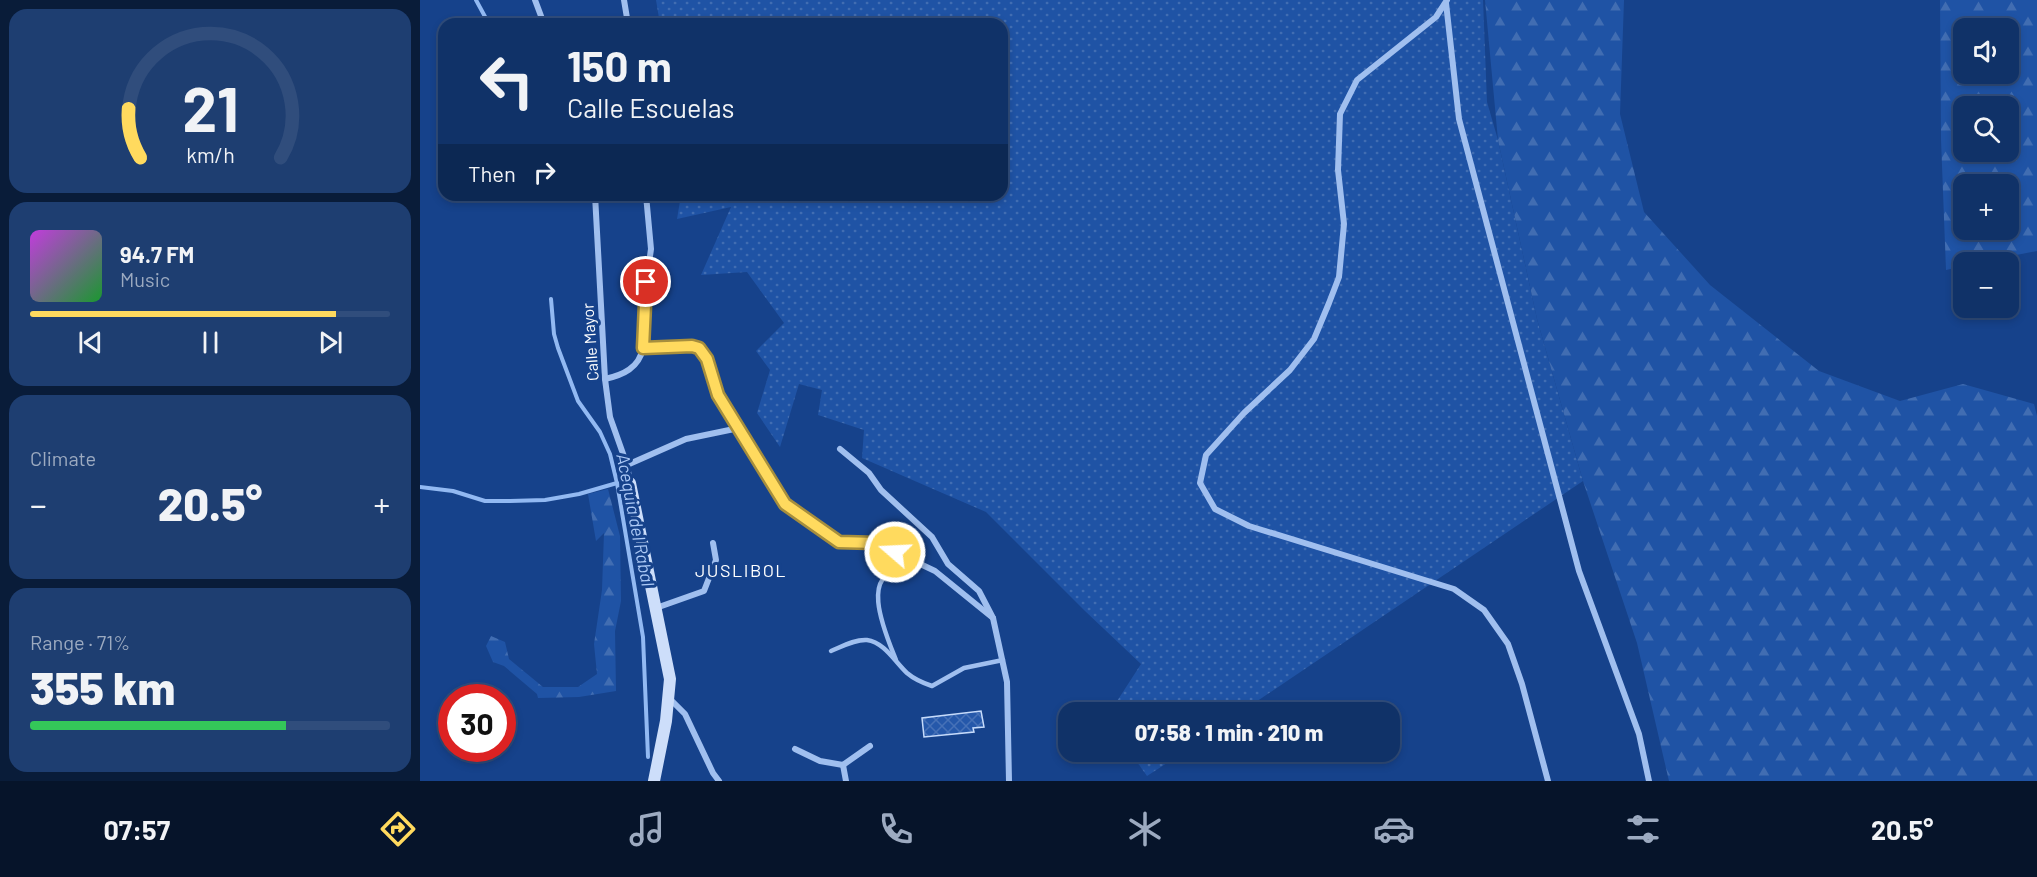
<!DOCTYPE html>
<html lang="en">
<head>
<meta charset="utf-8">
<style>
  :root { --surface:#103268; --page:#1e3e71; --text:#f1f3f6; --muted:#9caac0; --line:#304d7c; --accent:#ffda5e }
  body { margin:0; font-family:Barlow,sans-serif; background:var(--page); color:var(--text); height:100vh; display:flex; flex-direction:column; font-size:22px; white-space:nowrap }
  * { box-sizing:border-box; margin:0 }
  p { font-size:20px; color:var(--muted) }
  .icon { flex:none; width:33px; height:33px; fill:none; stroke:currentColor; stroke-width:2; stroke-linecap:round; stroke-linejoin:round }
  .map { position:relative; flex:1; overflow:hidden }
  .drawer { display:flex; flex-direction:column; gap:9px; padding:9px; background:#091c39; width:420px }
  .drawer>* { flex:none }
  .hud { position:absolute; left:18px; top:18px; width:570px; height:183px; border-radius:18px; box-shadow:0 3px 9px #0003,0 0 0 2px var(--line); background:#103268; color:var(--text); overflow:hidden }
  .controls { position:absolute; left:1533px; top:18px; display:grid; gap:12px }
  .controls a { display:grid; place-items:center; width:66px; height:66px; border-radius:12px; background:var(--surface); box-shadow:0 3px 9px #0003,0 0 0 2px var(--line); font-size:30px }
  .speed { position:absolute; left:18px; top:684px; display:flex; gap:12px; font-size:30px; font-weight:700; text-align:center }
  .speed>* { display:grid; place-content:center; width:78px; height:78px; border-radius:50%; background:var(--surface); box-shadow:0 3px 9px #0003,0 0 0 2px var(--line); line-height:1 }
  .speed .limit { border:9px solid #d22; background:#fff; color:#111 }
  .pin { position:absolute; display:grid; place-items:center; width:51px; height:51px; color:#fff; margin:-26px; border:3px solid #fff; border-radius:50%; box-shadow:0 2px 6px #0007 }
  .me { position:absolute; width:66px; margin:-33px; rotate:289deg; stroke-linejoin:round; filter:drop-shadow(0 0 4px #0008) }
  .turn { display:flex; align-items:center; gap:21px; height:126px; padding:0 30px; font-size:27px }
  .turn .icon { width:78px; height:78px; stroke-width:2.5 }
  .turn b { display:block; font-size:42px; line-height:51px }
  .then { display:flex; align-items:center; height:57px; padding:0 30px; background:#0003; gap:12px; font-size:22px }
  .big { font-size:45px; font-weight:800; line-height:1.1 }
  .drawer .tile { flex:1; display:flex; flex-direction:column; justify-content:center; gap:9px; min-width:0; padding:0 21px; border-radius:18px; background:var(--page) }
  .drawer .dial { align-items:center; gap:0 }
  .dial svg { height:156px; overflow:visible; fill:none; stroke:var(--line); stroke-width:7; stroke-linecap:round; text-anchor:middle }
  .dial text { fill:var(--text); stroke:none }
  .song { display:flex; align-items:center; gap:18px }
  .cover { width:72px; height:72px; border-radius:9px; background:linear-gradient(135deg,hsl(290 70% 55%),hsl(130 70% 35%)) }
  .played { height:6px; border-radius:3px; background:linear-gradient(90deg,var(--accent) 85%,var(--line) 85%) }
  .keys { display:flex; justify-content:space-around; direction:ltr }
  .heat { display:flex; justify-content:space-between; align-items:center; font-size:33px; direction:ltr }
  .charge { height:9px; border-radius:4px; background:linear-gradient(90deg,#34c759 71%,var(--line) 0) }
  .trip { position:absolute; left:638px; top:702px; width:342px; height:60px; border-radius:18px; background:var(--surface); box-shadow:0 3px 9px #0003,0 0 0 2px var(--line); font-weight:800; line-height:60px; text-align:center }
  .tabs { display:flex; height:96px; justify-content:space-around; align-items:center; background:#06142a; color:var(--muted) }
  .tabs .icon { width:42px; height:42px }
  .tabs .selected { color:var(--accent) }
  .tabs b { font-size:27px; color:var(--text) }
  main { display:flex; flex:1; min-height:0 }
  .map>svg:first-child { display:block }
</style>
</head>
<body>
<main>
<section class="drawer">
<div class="tile dial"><svg viewBox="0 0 100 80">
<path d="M14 69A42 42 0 1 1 86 69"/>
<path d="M14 69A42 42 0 0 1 8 44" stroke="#ffda5e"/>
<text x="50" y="56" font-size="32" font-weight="700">21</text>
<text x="50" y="72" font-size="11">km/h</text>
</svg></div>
<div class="tile">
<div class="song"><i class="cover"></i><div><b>94.7 FM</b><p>Music</p></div></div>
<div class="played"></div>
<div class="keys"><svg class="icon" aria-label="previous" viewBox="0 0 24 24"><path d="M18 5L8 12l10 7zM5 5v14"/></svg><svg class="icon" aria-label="pause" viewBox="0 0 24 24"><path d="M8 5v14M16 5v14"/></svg><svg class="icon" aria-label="next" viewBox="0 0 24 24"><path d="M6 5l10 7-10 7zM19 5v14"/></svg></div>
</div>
<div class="tile"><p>Climate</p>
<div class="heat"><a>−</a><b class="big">20.5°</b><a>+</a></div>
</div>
<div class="tile"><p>Range · 71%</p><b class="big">355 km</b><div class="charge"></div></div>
</section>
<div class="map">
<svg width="1617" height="781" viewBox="0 0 1617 781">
  <defs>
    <pattern id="grass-dots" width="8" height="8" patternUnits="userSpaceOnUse" patternTransform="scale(1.5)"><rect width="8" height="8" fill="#1f53a5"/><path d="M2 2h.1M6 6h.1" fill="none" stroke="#416db2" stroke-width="1.8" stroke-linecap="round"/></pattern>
    <pattern id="forest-firs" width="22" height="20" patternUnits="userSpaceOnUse" patternTransform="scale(1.5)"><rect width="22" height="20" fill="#1f53a5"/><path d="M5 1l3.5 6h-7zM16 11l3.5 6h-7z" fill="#416db2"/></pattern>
    <pattern id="building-cross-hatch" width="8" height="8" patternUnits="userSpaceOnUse" patternTransform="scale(1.5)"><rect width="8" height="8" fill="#2558aa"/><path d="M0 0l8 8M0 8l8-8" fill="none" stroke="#4671b7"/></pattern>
  </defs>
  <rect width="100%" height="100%" fill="#16428b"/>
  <!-- grass -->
  <g fill="url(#grass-dots)">
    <path d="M236 0H1063L1067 102 1078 140 1117 319 1163 481 821 712H690L721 664 665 611 566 512 442 458 444 430 398 415 402 390 379 384 360 447 337 413 350 370 336 351 364 323 327 272 281 275 311 207 257 219 261 195H582V24H240Z"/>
    <path d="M710 752H764L727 776Z"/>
  </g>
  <!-- forest -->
  <g fill="url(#forest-firs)" fill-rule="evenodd">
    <path d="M1065 0H1204L1200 114 1224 212 1290 285 1399 371 1480 401 1543 384 1614 404 1617 416V781H1249L1217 643 1163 481 1117 319 1078 140Z"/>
    <path d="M1520 0H1617V251L1560 262H1544L1543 266 1526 270 1521 139ZM1544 28H1588V74H1544ZM1544 106H1588V152H1544ZM1544 184H1588V230H1544Z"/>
    <path d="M188 489 200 536 201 601 195 631 196 691 159 697 118 698 117 694 84 666 73 662 66 646 71 636 85 642 89 659 123 687H158L177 674 174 644 182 590 184 533 176 541 168 494Z"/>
  </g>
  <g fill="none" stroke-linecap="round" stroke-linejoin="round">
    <!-- stream -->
    <g stroke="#92b9f2" stroke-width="4">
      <path d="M56 0 69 24"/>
      <path d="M131 299 134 334 138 348 158 401 180 432 190 454 197 483 223 637 228 757"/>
      <path d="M0 487 33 491 65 501H90L125 500 159 494 197 483"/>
    </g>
  </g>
  <!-- building -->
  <path fill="url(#building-cross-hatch)" stroke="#c6dbfb" stroke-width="1.5" d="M561 711 564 727 553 728 554 732 504 737 502 718Z"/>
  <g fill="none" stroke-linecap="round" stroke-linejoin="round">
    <!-- lane -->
    <g stroke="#a0bfef" stroke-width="4.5">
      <path d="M411 651C421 647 435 639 447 640 464 642 476 663 487 673 494 679 503 683 512 686L544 668 583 660"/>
      <path d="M476 660C467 637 436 569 485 571"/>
    </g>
    <!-- street -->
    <g stroke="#a0bfef" stroke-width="6">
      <path d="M115 0 124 24"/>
      <path d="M204 0 208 24"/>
      <path d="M1027 0 1016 17 937 80 920 114 918 170 924 224 919 277 909 303 894 339 870 370 824 413 786 455 780 483 795 509 829 526 1034 589 1064 610 1088 644 1102 684 1128 781"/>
      <path d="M1026 3 1039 119 1159 571 1219 734 1229 781"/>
      <path d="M175 195 185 379 190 417 207 465 210 483"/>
      <path d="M223 348 224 299 231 249 226 195"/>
      <path d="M185 379C203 375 219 368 223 348L272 346 279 348 287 359 298 395 365 504 419 541 456 543 515 571 573 618"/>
      <path d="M420 449 449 473 461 490 512 537 528 564 559 591 573 618 587 682 589 781"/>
      <path d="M207 465 266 439 319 428"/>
      <path d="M236 608 284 591 296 560 293 543"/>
      <path d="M250 699 265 714 293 773 299 781"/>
      <path d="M375 749 400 761 423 765 450 746"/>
      <path d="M423 765 426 781"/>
    </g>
    <!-- secondary -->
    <path stroke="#cddefa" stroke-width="12" d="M210 483 250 679 246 721 234 781"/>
  </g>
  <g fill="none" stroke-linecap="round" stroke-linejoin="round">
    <!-- route casing -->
    <g stroke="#a68e3d" stroke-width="15">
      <path id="route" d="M226 282 223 348 272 346 279 348 287 359 298 395 365 504 419 542 456 543 475 552"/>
    </g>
    <!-- route -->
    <use href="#route" stroke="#ffda5e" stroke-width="10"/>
  </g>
  <g text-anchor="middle" stroke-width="6" stroke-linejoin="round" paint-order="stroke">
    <!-- street labels -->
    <g font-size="16" fill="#fff" stroke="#16428b">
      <text transform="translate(170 342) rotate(-94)" y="6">Calle Mayor</text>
    </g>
    <!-- water labels -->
    <g font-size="18" font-style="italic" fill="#acc9f6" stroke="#16428b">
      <text transform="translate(215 520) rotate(79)" y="6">Acequia del Rabal</text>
    </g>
    <!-- neighbourhood labels -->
    <g font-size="18" letter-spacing="1.5" fill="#fff" stroke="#16428b">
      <text x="321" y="577">JUSLIBOL</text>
    </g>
  </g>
</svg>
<div class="controls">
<a><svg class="icon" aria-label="sound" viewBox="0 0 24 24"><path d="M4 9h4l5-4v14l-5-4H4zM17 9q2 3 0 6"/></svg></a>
<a><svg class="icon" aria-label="search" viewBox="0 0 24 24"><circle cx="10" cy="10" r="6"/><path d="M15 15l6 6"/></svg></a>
<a>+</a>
<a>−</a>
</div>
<div class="speed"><div class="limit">30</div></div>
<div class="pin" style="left:226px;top:282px;background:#d93025"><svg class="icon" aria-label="arrive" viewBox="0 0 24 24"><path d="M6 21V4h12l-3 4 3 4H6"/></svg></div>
<svg class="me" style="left:475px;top:552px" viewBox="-20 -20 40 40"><circle r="17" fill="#ffda5e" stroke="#fff" stroke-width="3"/><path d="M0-11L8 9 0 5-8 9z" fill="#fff"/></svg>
<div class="trip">07:58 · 1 min · 210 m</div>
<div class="hud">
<div class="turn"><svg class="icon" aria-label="left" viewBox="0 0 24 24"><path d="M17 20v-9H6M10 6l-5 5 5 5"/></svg><div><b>150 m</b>Calle Escuelas</div></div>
<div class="then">Then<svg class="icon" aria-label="right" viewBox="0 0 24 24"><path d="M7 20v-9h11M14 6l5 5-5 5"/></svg></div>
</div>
</div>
</main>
<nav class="tabs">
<b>07:57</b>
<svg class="icon selected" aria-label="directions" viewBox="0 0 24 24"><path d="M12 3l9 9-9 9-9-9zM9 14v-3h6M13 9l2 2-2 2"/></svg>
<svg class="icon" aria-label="music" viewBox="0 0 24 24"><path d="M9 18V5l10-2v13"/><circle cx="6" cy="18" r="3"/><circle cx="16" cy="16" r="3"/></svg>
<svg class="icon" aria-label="phone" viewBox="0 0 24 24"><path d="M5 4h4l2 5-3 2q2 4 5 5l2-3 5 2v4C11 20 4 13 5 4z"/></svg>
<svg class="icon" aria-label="climate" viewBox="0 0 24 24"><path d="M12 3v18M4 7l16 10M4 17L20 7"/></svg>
<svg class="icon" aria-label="car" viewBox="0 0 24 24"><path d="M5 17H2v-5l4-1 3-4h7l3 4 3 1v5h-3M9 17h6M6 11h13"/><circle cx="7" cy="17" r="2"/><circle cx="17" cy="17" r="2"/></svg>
<svg class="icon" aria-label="filters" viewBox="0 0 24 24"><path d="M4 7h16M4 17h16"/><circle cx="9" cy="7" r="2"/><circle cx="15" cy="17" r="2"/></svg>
<b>20.5°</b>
</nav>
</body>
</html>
